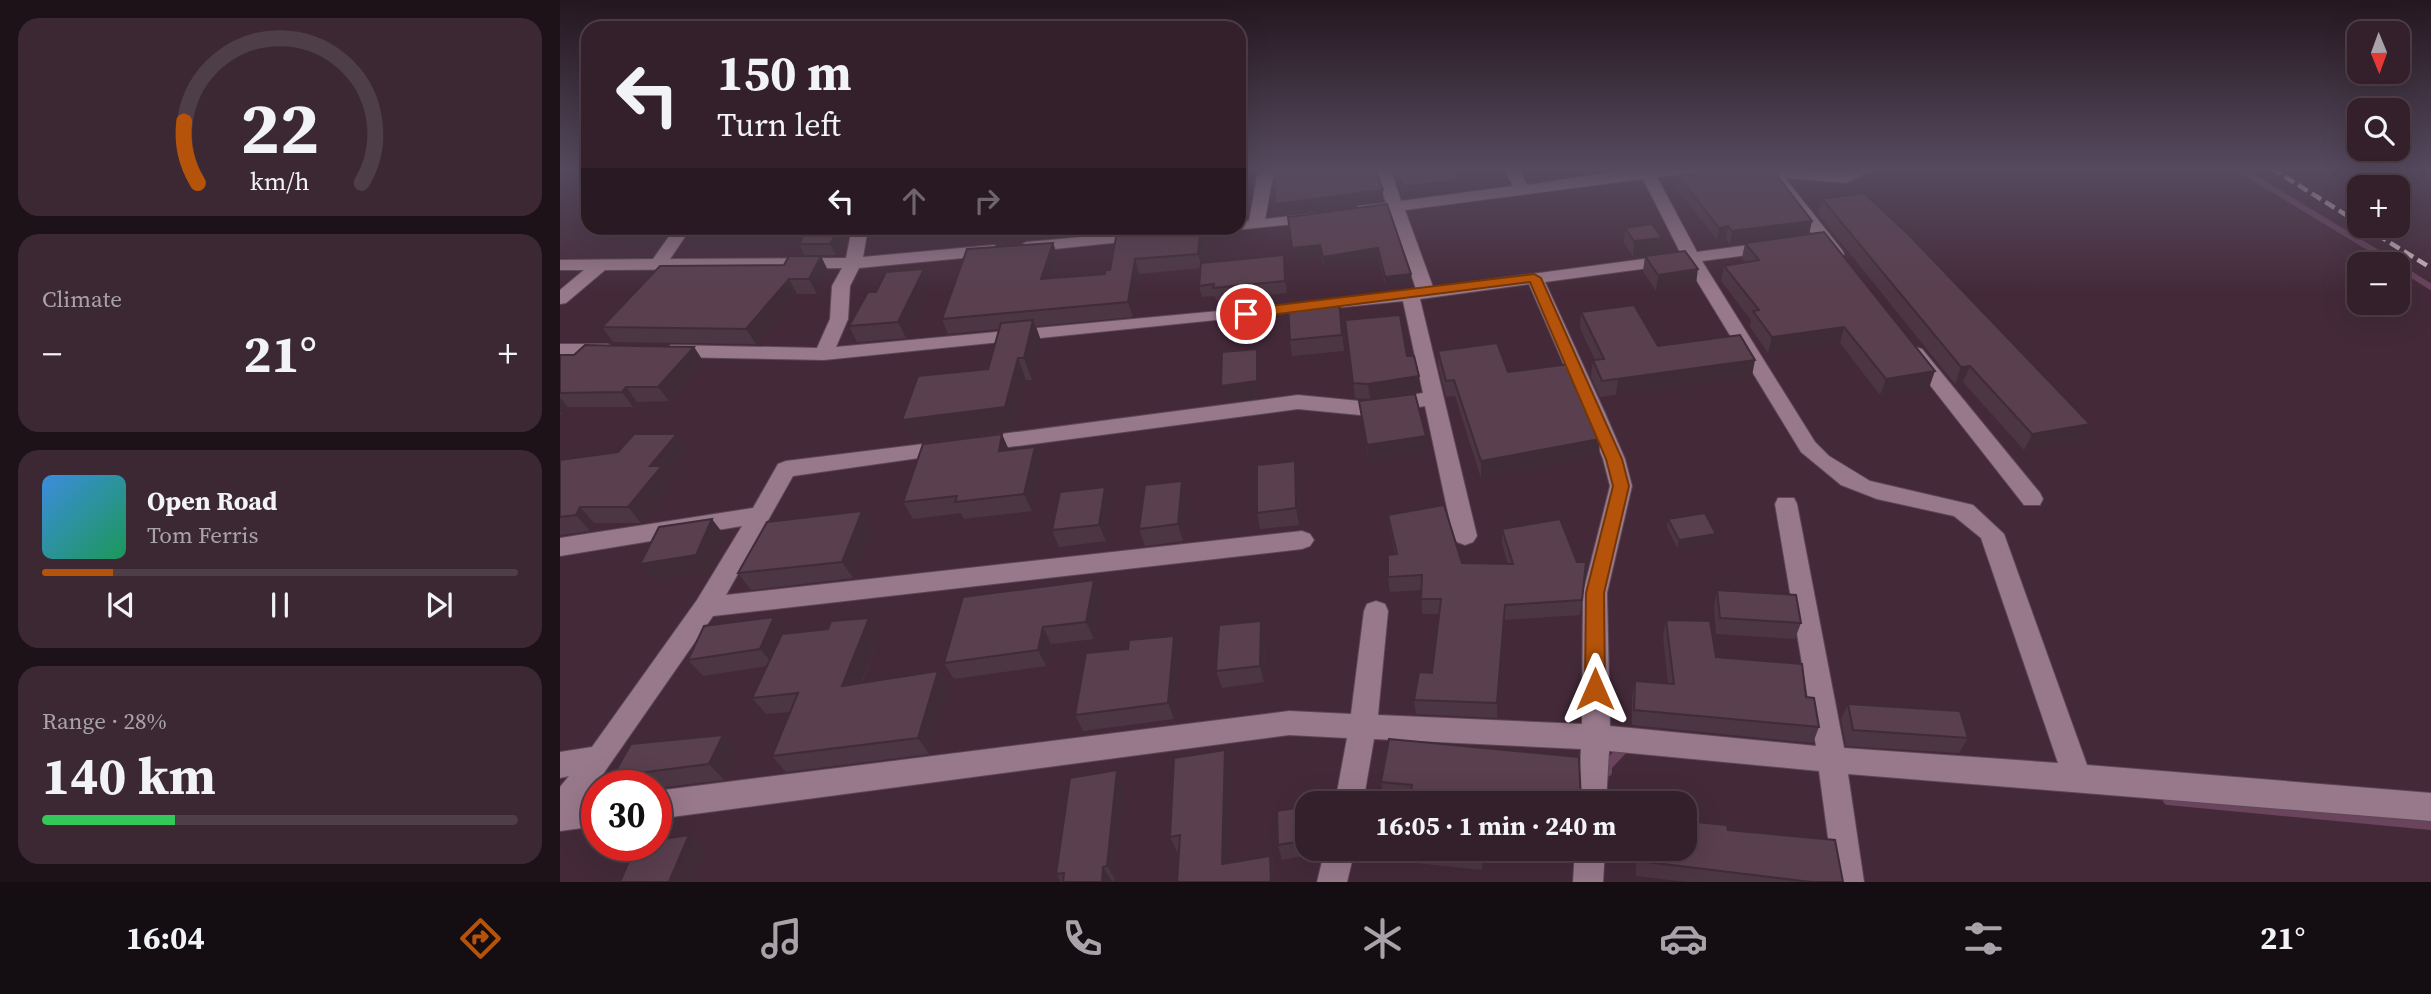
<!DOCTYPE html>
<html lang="en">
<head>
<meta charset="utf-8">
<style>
  :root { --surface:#33202b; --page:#3b2833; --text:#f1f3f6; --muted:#a9a3a9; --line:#4e3e47; --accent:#b45309 }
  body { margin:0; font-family:"Source Serif 4",serif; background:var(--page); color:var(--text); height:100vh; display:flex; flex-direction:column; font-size:26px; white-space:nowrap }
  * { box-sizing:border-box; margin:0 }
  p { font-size:23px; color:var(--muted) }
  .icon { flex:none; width:38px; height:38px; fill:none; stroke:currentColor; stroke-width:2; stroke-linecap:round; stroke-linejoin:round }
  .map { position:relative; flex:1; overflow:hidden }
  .drawer { display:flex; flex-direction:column; gap:18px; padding:18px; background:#1c1218; width:560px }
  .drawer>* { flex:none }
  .hud { position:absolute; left:21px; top:21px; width:665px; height:214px; border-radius:21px; box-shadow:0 7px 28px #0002,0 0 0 2px var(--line); background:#33202b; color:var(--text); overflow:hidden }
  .needle { width:46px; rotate:179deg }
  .buttons { position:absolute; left:1787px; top:21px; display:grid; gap:14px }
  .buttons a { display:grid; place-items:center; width:63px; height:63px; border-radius:14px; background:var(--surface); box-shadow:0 7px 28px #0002,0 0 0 2px var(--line); font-size:35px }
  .speed { position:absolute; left:21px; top:770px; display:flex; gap:14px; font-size:35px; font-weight:700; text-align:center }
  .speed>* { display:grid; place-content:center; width:91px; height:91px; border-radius:50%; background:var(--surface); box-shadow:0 7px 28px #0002,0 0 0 2px var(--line); line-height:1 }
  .speed .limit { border:10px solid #d22; background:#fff; color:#111 }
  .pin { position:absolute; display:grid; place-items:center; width:60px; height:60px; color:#fff; margin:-30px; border:4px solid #fff; border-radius:50%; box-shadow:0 2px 7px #0007 }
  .me { position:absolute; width:77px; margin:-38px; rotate:0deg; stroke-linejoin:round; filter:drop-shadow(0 0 5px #0008) }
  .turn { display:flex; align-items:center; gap:24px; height:147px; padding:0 21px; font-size:32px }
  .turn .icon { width:91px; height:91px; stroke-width:2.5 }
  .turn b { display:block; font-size:49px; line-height:60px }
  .lanes { display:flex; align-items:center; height:66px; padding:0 21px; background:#0003; justify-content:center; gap:35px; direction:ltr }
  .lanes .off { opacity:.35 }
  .big { font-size:52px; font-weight:700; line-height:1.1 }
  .drawer .tile { flex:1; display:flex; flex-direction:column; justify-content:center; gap:10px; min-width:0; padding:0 24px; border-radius:21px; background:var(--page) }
  .drawer .dial { align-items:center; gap:0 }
  .dial svg { height:182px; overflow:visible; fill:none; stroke:var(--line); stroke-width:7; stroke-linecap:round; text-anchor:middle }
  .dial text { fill:var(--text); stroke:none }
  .song { display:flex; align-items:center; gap:21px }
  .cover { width:84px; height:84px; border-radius:10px; background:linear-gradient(135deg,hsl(210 70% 55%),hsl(150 70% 35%)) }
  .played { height:7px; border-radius:4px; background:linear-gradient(90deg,var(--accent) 15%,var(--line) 15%) }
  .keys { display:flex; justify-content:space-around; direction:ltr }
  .heat { display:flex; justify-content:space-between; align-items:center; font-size:38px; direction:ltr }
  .charge { height:10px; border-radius:5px; background:linear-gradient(90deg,#34c759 28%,var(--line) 0) }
  .trip { position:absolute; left:735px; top:791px; width:402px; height:70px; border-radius:21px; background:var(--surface); box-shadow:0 7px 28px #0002,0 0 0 2px var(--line); font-weight:700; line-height:70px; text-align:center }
  .dock { display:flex; height:112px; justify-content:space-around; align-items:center; background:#140d11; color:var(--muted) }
  .dock .icon { width:49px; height:49px }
  .dock .current { color:var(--accent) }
  .dock b { font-size:32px; color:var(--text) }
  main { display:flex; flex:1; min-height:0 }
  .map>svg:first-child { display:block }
</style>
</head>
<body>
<main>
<section class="drawer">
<div class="tile dial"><svg viewBox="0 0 100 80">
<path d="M14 69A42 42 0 1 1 86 69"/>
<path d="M14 69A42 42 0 0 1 8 42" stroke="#b45309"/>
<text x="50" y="56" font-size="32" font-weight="700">22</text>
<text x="50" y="72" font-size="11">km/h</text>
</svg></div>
<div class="tile"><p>Climate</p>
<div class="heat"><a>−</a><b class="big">21°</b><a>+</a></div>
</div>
<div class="tile">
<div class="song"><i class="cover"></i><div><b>Open Road</b><p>Tom Ferris</p></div></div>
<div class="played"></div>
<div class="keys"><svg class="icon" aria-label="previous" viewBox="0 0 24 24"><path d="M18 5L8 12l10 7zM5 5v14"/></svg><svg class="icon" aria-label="pause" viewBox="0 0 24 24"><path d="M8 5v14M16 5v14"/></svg><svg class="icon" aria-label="next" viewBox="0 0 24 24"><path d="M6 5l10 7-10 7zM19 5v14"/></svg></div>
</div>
<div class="tile"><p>Range · 28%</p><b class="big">140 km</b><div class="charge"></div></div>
</section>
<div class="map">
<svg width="1871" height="882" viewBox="0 0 1871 882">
  <rect width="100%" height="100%" fill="#442a39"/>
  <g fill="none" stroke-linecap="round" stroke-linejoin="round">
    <!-- stream-far1 -->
    <g stroke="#6a445d" stroke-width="6">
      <path d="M1678 168 1836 264"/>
      <path d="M1838 266 1871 287"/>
    </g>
    <!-- stream -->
    <g stroke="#6a445d" stroke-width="10">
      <path d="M1047 772V766L1064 748H1069"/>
      <path d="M1608 800 1871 825"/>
    </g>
    <!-- minor casing -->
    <g stroke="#5d4855" stroke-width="2">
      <g id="minor">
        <path d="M815 168H830L841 201 953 186 944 168H959L967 185 1078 168H1139L1132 173 1097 177 1137 252 1211 242 1219 247 1211 252 1142 261 1255 442 1269 456 1310 481 1413 505 1444 534 1527 765 1871 793V821L1288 774 1304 882H1274L1259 771 1049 751 1046 803H1018L1021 749 814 739 803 803H775L787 738 729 735 96 819V791L729 711 791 714 804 611 807 604 816 601 825 604 828 611 818 715 1022 724 1023 593 1050 486 1043 459 1025 413 969 284 860 299 917 536 913 542 905 545 897 542 893 536 865 406 810 416 738 409 419 451 412 449 408 444 412 439 419 437 738 395 810 402 863 393 843 301 264 360 111 357 101 351 111 345 257 348 270 319 272 286 282 268 45 270 6 303 0 304V290L24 270H0V260L93 259 115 228H131L110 259 286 258 292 228H308L303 257 434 245 442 250 434 255 299 268 290 286 288 319 276 347 766 301 856 289 830 212 799 216 791 211 799 206 826 203ZM1083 179 1121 254 873 287 845 210ZM1126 263 1241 452 1281 485 1317 499 1394 516 1421 538 1498 763 1284 748 1237 504 1234 498H1218L1215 504 1256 746 1050 726 1047 593 1072 486 1065 459 1045 413 985 282Z"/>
        <path d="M1202 168 1284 173 1295 168H1315L1286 183 1225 178 1282 250 1284 254 1282 258H1270Z"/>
        <path d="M705 171 713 176 705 219 757 213 765 218 763 221 466 252 458 247 466 242 625 228H679V222L689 221 697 176Z"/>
        <path d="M0 344H48L58 350 48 356H0Z"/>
        <path d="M1355 347 1362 349 1480 493 1483 499 1480 505H1464L1348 357 1345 353 1348 349Z"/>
        <path d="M387 441 394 443 398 448 394 453 233 476 166 595 742 531 750 534 754 540 750 546 742 549 153 616 25 800 37 798V826L0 831V787L9 776 0 778V752L32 747 137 600 182 526 0 556V538L193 508 218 464 226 461Z"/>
        <path d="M765 849H795L787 882H757Z"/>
        <path d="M1015 849H1045L1043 882H1013Z"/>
      </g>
    </g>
    <!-- minor -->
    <use href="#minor" fill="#98798b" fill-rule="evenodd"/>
    <!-- rail -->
    <g stroke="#d5c2cc" stroke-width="4.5" stroke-dasharray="11 5" stroke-linecap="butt">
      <path d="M1711 168 1799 223"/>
      <path d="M1803 226 1871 268"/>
    </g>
  </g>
  <!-- wall -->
  <g fill="#4d3643">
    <path d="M679 168H815L823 201 717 215 715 204 714 170 704 169 698 172 679 173Z"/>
    <path d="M833 168H893L898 180V191L844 198Z"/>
    <path d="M1118 176 1252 221 1249 234 1170 244 1166 239 1157 240 1116 188Z"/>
    <path d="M1262 199 1530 424 1521 440 1464 450 1403 382 1395 384 1258 214Z"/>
    <path d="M827 204 852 285 826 288 819 259 764 268 761 256 734 259Z"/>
    <path d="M247 228H291L276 255 245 256 239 244Z"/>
    <path d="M309 228H333L310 230Z"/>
    <path d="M510 228H638L643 246 642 262 726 266 727 293 656 300 655 296 642 297 639 286 640 268 579 274 573 317 476 326 481 341 472 380H466L454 429 354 442 342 420 428 369 440 329 388 334 382 319 493 243 498 257 492 278 545 274 550 270 557 232 513 235Z"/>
    <path d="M1065 228 1102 238 1100 253 1073 257 1064 243Z"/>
    <path d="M1185 243 1369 388 1320 395 1280 343 1208 353 1190 327 1191 320 1161 281 1164 266 1185 262 1182 258Z"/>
    <path d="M261 256 268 271 257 294H237L196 344 53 342 42 327 224 265Z"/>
    <path d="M1085 256 1136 284 1096 291 1083 271Z"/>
    <path d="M371 285 346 338 297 342 289 326Z"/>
    <path d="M779 299 784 351 732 356 730 340Z"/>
    <path d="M1021 312 1098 346 1192 376 1040 397 1031 377 1033 360H1035L1020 328Z"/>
    <path d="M785 320 847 356 860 391 810 399 795 398Z"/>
    <path d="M134 347 143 361 109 401 77 402 73 407H8L2 414H0V355Z"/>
    <path d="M878 351 948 372 1039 456 921 478 895 396 886 397 879 368Z"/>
    <path d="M799 401 867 452 809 462Z"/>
    <path d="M128 450 108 474 114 482 81 523H34L30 531 0 535V460Z"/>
    <path d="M449 450 482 463 472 511 404 519 401 513 353 519 343 502Z"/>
    <path d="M735 461 738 477 739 525 700 529 697 513Z"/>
    <path d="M622 481 626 497 623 541 585 546 579 529Z"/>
    <path d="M545 487 551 503 546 541 499 547 492 530Z"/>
    <path d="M302 511 312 528 293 578 191 590 178 573Z"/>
    <path d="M828 515 902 563 948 564 942 544V529L1017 562H1026L1020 615 945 620 937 718 856 714 854 700 872 673 879 614H862L861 590 830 592 828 577 835 554 830 530Z"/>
    <path d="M1108 519 1154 542 1117 548 1107 527Z"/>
    <path d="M534 580 541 596 534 639 491 644 486 666 394 679 384 663Z"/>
    <path d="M1157 590 1241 623 1235 639 1156 634 1154 606Z"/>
    <path d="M214 617 226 633 268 629 309 618 320 634 302 683 378 671 388 687 369 754 226 772 212 756 230 712 206 714 192 698 207 666 143 676 128 660Z"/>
    <path d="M1106 620 1156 657 1246 697 1259 727 1253 743 1072 725V697L1075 681 1108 684 1103 636Z"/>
    <path d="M701 621 705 637 704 682 662 688 656 671Z"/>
    <path d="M614 636 620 652 614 719 523 731 515 715 568 649Z"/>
    <path d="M1288 704 1408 738 1399 753 1286 746 1281 719Z"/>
    <path d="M71 744 178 750 164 780 96 788V786H47Z"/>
    <path d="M665 750 670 765 668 863 710 856 715 871V882L617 852 610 837Z"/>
    <path d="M1019 757 1021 803H824L821 782Z"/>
    <path d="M557 770 564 786 555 880 551 882H501L496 874Z"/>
    <path d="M747 806V849H763L761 853 722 860 718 845Z"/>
    <path d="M1168 830 1283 882H1127L1076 876V849H1125Z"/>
    <path d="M843 849H924L922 870 845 862Z"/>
  </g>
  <!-- shaded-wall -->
  <g fill="#3f2c37">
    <path d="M898 180V191L844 198 843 187Z"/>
    <path d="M823 190V201L717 215 715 204Z"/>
    <path d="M1252 221 1249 234 1170 244 1172 231Z"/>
    <path d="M1168 226 1166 239 1157 240 1159 228Z"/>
    <path d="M279 228H291L276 255 270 244Z"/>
    <path d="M637 228H638L640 236V232L643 246 642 268 638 254Z"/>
    <path d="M1102 238 1100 253 1073 257 1074 241Z"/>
    <path d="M493 243 498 257 487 293 481 279Z"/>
    <path d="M760 245 761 256 734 259 732 248Z"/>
    <path d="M818 248 819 259 764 268 763 257Z"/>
    <path d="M724 255 726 266 727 293 725 281Z"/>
    <path d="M261 256 268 271 257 294 249 279Z"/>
    <path d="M575 259 579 274 573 317 568 302Z"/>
    <path d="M364 269 371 285 346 338 338 322Z"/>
    <path d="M1138 269 1136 284 1096 291 1098 275Z"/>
    <path d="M851 274 852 285 826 288 825 277Z"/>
    <path d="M229 279 237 294 196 344 186 329Z"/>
    <path d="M473 320 481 341 472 380 464 358Z"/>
    <path d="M1284 327 1280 343 1208 353 1212 337Z"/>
    <path d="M134 347 143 361 109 401 98 387Z"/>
    <path d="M697 349 700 365V397L665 402 661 386Z"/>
    <path d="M458 358 466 380 454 429 354 442 342 420Z"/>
    <path d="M1195 360 1192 376 1056 395 1058 379Z"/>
    <path d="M1410 366 1403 382 1395 384 1401 367Z"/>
    <path d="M1375 371 1369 388 1320 395 1326 379Z"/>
    <path d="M859 376 860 391 810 399 808 384Z"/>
    <path d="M66 387 77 402 73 407 62 392Z"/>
    <path d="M0 398 8 407 2 414 0 412Z"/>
    <path d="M1530 424 1521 440 1464 450 1472 434Z"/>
    <path d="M117 434 128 450 108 474 114 482 81 523 68 507 90 466Z"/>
    <path d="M442 434 449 450 439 451Z"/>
    <path d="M866 436 867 452 809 462 807 445Z"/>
    <path d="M1040 439 1039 456 921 478V461Z"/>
    <path d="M475 447 482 463 472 511 464 494Z"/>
    <path d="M735 461 738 477 739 525 736 508Z"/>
    <path d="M622 481 626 497 623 541 618 524Z"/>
    <path d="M545 487 551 503 546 541 539 525Z"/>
    <path d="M20 507 34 523 30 531 16 515Z"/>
    <path d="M302 511 312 528 293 578 282 562Z"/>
    <path d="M152 519 165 536 150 572 94 580 80 564Z"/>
    <path d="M1156 534 1154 542 1117 548 1119 540Z"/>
    <path d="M534 580 541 596 534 639 526 622Z"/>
    <path d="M945 605V620L937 718V703Z"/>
    <path d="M214 617 226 633 214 665 200 649Z"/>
    <path d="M309 618 320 634 294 702 282 686Z"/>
    <path d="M701 621 705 637 704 682 700 666Z"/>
    <path d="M483 627 491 644 486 666 478 650Z"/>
    <path d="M614 636 620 652 614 719 608 703Z"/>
    <path d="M378 671 388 687 369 754 358 738Z"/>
    <path d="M163 735 178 750 164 780 149 764Z"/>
    <path d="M665 750 670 765 668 879 662 864Z"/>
    <path d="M557 770 564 786 555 880 547 866Z"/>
    <path d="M79 773 93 786H79L76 783Z"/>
    <path d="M129 835 146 850 133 882H109Z"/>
    <path d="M922 849H924L922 870Z"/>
    <path d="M710 856 715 871V882H711Z"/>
    <path d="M543 867 552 881 551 882H542Z"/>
  </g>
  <!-- building -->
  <g fill="#5a3f4e" stroke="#3f2c37" stroke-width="2">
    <path d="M714 168H815L823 190 715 204Z"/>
    <path d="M836 168H893L898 180 843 187Z"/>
    <path d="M1174 168H1211L1252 221 1172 231 1168 226 1159 228 1118 176Z"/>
    <path d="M1304 193 1348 234 1530 424 1472 434 1410 366 1401 367 1262 199Z"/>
    <path d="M827 204 851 274 825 277 818 248 763 257 760 245 732 248 728 217Z"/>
    <path d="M1092 224 1102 238 1074 241 1065 228Z"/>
    <path d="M247 228H279L270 244H239Z"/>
    <path d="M604 228H637L636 232H640L638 254 575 259 568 302 382 319 407 249 493 243 481 279 545 274 546 270H550L557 232Z"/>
    <path d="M1264 232 1375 371 1326 379 1284 327 1212 337 1193 311 1199 310 1164 266 1199 260 1185 243Z"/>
    <path d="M1125 251 1138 269 1098 275 1085 256Z"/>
    <path d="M724 255 725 281 653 288 654 284 639 286 641 263Z"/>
    <path d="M229 256H261L249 279H229L186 329 42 327 100 266 224 265Z"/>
    <path d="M364 269 338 322 289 326 308 292H316L326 272Z"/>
    <path d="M779 299 782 335 730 340 728 304Z"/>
    <path d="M1074 305 1098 346 1180 335 1195 360 1042 381 1033 360 1044 359 1021 312Z"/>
    <path d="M840 315 847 356H854L859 376 808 384 793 383 785 320Z"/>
    <path d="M473 320 464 358H458L445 407 342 420 358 376 428 369 441 323Z"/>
    <path d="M937 343 948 372 1009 364 1040 439 921 461 894 380 886 381 878 351Z"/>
    <path d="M25 345 134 347 98 387H66L62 392 0 393V355H14Z"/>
    <path d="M697 349V381L661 386 662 352Z"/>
    <path d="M855 394 866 436 807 445 799 401Z"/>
    <path d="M74 434H117L90 466H102L68 507H20L16 515 0 517V460L58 452Z"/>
    <path d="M442 434 439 451 475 447 464 494 395 502 397 496 343 502 363 444Z"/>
    <path d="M735 461 736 508 697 513V465Z"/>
    <path d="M622 481 618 524 579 529 585 485Z"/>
    <path d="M545 487 539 525 492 530 500 492Z"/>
    <path d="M884 505 902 563 953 564 942 529 1000 519 1017 562H1026L1022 600 945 605 937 703 854 700 859 672 872 673 881 599H861L862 575 828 577V555L837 554 828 515Z"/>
    <path d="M302 511 282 562 178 573 207 522Z"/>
    <path d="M1145 513 1156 534 1119 540 1108 519Z"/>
    <path d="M152 519 136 555 80 564 99 527Z"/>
    <path d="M534 580 526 622 483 627 478 650 384 663 403 597Z"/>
    <path d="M1157 590 1236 595 1241 623 1160 618Z"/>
    <path d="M214 617 200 649 128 660 144 626Z"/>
    <path d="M309 618 282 686 378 671 358 738 212 756 238 693 192 698 222 634 268 629 271 621Z"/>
    <path d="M1106 620 1150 621 1156 657 1242 664 1246 697 1254 698 1259 727 1074 710 1075 681 1114 684Z"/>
    <path d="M701 621 700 666 656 671 659 625Z"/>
    <path d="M614 636 608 703 515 715 526 653 568 649 569 640Z"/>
    <path d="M1288 704 1400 711 1408 738 1293 730Z"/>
    <path d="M163 735 149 764 79 773 76 783 47 786 71 744Z"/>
    <path d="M829 739 1019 757 1021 802 928 793 927 803H849L852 785 821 782Z"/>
    <path d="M665 750 662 864 710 856 711 882H617L620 835 610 837 614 758Z"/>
    <path d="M557 770 547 866 543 867 542 882H503L504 873 496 874 510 778Z"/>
    <path d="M747 806V840L718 845 717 811Z"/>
    <path d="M1125 821 1167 825 1168 830 1275 840 1283 882H1251L1079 861V849H1125Z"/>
    <path d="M129 835 109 882H60L76 845H96V840Z"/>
  </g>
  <!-- sky -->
  <linearGradient id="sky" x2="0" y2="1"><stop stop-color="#25171f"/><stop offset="0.58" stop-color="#564a5f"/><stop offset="1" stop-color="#564a5f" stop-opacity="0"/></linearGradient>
  <rect width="1871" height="292" fill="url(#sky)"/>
  <!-- route -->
  <path fill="#b45309" stroke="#753606" stroke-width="2" d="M974 274 981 278 1062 459 1069 486 1044 593 1045 689 1043 695 1035 697 1028 695 1025 689 1026 593 1053 486 1046 459 970 282 686 318 679 314 686 309Z"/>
</svg>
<div class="buttons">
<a><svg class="needle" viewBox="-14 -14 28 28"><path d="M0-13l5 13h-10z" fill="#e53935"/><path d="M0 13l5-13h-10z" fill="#a9a3a9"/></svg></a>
<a><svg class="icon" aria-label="search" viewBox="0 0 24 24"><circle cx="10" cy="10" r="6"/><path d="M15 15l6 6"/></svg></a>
<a>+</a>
<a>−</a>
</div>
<div class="speed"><div class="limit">30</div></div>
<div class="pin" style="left:686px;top:314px;background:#d93025"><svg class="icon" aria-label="arrive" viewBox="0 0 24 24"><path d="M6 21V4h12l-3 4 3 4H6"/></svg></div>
<svg class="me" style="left:1035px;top:689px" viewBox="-20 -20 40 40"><path d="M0-17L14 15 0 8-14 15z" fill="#b45309" stroke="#fff" stroke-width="4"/></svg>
<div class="trip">16:05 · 1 min · 240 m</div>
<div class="hud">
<div class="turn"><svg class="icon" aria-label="left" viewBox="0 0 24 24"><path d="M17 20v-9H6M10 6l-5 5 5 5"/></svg><div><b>150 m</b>Turn left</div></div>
<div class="lanes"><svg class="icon" aria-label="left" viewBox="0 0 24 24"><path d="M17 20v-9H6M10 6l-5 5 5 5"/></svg><svg class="icon off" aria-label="ahead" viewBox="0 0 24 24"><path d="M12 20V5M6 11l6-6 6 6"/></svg><svg class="icon off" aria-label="right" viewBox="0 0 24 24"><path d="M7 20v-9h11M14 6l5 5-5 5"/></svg></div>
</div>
</div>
</main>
<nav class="dock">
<b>16:04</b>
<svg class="icon current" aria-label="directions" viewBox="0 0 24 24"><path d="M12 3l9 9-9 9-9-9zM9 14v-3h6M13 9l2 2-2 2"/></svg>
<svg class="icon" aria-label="music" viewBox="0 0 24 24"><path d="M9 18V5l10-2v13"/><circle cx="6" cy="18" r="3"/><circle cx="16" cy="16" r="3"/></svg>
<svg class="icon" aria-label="phone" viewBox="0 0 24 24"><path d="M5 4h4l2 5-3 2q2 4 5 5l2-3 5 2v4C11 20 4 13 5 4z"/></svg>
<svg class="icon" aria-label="climate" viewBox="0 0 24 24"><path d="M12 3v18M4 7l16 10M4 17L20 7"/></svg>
<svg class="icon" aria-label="car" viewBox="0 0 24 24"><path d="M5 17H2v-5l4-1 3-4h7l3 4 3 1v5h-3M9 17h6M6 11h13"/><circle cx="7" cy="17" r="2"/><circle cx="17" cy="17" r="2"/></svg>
<svg class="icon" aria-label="filters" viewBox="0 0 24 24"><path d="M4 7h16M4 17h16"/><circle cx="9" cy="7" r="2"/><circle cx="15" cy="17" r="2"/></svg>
<b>21°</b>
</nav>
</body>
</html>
